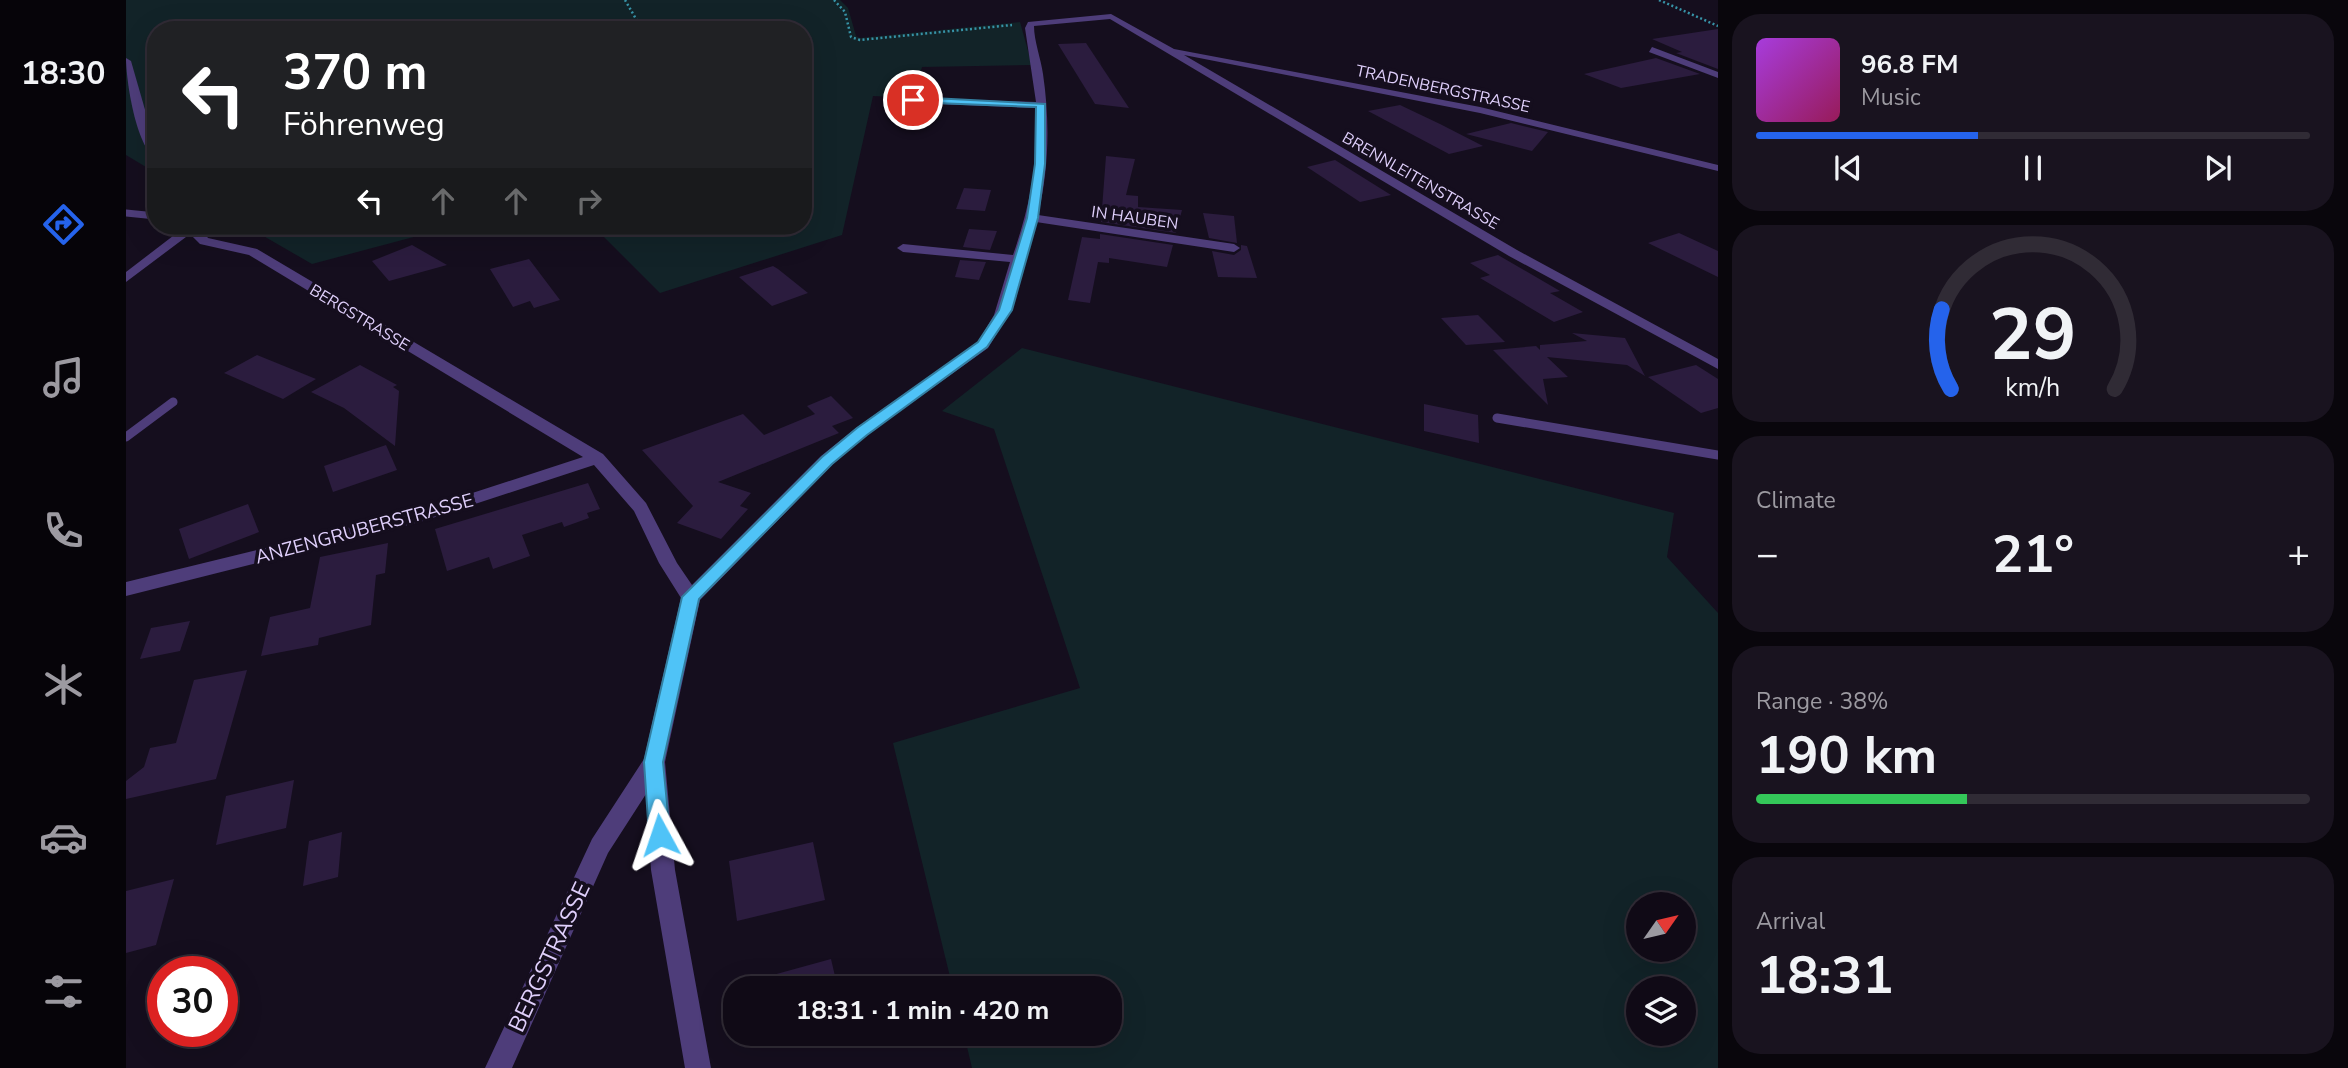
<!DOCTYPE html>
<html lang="en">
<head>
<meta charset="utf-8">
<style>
  :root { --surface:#100a16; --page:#19131f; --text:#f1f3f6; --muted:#9c9aa1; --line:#302b35; --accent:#2563eb }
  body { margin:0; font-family:"Nunito Sans",sans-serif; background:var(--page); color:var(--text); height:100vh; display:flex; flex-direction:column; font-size:26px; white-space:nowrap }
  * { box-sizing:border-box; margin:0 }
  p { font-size:23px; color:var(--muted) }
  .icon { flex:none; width:38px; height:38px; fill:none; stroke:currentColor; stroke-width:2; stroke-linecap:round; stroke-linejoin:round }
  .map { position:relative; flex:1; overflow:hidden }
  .panel { display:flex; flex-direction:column; gap:14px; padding:14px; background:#09060c; width:630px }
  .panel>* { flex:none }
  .banner { position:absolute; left:21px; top:21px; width:665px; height:214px; border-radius:28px; box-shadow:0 7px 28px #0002,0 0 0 2px var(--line); background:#202124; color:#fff; overflow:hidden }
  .needle { width:46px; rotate:56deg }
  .fabs { position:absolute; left:1500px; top:892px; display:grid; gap:14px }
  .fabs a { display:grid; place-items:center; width:70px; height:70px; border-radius:50%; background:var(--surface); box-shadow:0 7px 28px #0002,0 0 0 2px var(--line); font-size:35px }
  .speed { position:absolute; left:21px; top:956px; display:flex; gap:14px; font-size:35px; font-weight:700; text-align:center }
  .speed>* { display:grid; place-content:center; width:91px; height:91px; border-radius:50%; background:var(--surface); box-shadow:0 7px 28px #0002,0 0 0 2px var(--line); line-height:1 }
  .speed .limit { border:10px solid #d22; background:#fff; color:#111 }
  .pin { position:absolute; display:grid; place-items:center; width:60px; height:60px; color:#fff; margin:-30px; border:4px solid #fff; border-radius:50%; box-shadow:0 2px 7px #0007 }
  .me { position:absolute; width:77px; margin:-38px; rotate:355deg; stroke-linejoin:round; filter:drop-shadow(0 0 5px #0008) }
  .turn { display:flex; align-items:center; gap:24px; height:147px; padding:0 21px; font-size:32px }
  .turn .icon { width:91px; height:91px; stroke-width:2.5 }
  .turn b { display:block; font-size:49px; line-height:60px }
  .lanes { display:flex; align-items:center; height:66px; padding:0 21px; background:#0003; justify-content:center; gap:35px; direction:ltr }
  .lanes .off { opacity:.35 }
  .big { font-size:52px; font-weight:700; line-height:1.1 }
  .panel .card { flex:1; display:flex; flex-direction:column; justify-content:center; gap:10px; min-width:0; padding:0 24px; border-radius:28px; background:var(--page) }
  .panel .dial { align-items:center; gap:0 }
  .dial svg { height:182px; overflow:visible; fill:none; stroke:var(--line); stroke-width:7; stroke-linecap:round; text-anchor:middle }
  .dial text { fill:var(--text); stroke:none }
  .song { display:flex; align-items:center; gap:21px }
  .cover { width:84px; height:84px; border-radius:10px; background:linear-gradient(135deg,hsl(280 70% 55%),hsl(330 70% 35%)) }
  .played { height:7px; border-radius:4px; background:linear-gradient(90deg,var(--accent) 40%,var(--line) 40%) }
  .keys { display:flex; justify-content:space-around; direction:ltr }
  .heat { display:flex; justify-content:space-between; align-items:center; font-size:38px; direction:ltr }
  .charge { height:10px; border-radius:5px; background:linear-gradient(90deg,#34c759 38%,var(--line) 0) }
  .trip { position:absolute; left:597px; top:976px; width:399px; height:70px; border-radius:28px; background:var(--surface); box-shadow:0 7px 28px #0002,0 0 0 2px var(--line); font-weight:700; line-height:70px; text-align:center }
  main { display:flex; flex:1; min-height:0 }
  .dock { display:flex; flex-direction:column; width:126px; justify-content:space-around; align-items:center; background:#060409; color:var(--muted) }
  .dock .icon { width:49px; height:49px }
  .dock .current { color:var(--accent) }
  .dock b { font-size:32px; color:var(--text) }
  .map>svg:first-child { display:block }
</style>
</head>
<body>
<main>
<nav class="dock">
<b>18:30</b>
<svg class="icon current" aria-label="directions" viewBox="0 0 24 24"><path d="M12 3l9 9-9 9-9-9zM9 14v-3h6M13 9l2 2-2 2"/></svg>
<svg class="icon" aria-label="music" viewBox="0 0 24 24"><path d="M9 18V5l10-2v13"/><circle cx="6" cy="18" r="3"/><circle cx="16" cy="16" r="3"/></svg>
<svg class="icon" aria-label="phone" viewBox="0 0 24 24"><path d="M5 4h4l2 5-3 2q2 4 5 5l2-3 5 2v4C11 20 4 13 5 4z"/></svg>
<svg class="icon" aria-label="climate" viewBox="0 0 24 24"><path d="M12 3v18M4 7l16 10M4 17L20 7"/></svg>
<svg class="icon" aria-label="car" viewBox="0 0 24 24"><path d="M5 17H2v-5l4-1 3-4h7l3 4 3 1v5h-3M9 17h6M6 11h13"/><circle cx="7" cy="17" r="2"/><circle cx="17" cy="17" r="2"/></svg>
<svg class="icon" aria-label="filters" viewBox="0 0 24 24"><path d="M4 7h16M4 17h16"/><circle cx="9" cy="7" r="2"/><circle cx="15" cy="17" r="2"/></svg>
</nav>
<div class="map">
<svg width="1592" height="1068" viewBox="0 0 1592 1068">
  <rect width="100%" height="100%" fill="#150e1e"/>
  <!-- green -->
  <g fill="#122328" fill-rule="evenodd">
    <path d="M0 0H714L722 8 730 36 734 38 894 22 906 65 796 67 787 98 747 96 716 235 534 293 467 226H677V30H30V173L0 155Z"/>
    <path d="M120 226H329L186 264Z"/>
    <path d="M896 348 1548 513 1541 557 1592 613V1068H846L838 1034H984V989H827L767 743 954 688 868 429 816 411ZM1512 905H1558V950H1512ZM1512 989H1558V1034H1512Z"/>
  </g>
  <!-- building -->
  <g fill="#2b1c3e">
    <path d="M1592 29V69L1550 53 1556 52 1526 39Z"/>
    <path d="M960 43 1003 108 969 104 932 44Z"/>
    <path d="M1530 58 1574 74 1495 88 1458 74Z"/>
    <path d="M1274 105 1314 124 1357 146 1323 154 1242 111Z"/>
    <path d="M1385 123 1422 132 1406 151 1340 134Z"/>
    <path d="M980 156 1009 159 1000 195 1012 196V207L1056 210 1050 233 975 222Z"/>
    <path d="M1209 160 1265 195 1234 202 1181 167Z"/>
    <path d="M838 188 865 190 859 211 830 209Z"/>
    <path d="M1077 213 1108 216 1111 243 1083 238Z"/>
    <path d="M843 229 871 231 864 250 837 247Z"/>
    <path d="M1553 233 1592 251V277L1522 243Z"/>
    <path d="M974 234 1047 245 1041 267 983 258V263L972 262 964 303 942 300 956 237 974 239Z"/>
    <path d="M286 245 321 265 263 281 246 261Z"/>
    <path d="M1115 245 1121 246 1131 278 1092 277 1086 251 1108 255 1115 250Z"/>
    <path d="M1372 255 1434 291 1424 293 1457 312 1428 322 1354 278 1364 275 1344 263Z"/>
    <path d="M403 259 434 300 408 308 404 301 387 307 364 269Z"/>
    <path d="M834 260 860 262 853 280 829 277Z"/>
    <path d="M647 266 652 269 682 293 646 306 613 277Z"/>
    <path d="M1352 315 1379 342 1340 345 1315 318Z"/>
    <path d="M1446 333 1499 338 1519 376 1501 365 1421 357 1442 377 1417 379 1422 405 1367 350 1410 346 1414 350V345L1461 341Z"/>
    <path d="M131 355 190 379 157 399 98 373Z"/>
    <path d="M234 365 271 385 267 387 273 391 269 446 218 408 185 392Z"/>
    <path d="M1570 365 1592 379V408L1575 413 1522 377Z"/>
    <path d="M705 396 727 418 706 426 713 433 592 482 625 493 614 506 622 509 595 539 551 523 567 506 516 450 617 414 638 435 689 414 681 406Z"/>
    <path d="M1298 404 1352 415 1353 443 1298 431Z"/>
    <path d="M260 445 271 470 207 492 198 466Z"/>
    <path d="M462 483 474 509 461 513 463 518 438 527 436 522 396 535 404 556 367 569 363 557 321 571 309 529Z"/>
    <path d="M122 504 133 532 63 559 53 529Z"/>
    <path d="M262 543 259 573 250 575 245 625 193 638 192 645 135 656 144 617 184 608 194 557Z"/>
    <path d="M64 621 54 651 14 659 25 628Z"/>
    <path d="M121 670 90 779 0 799V781L18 767 24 748 50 743 68 680Z"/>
    <path d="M168 780 160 828 90 845 100 796Z"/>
    <path d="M216 832 212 877 177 886 183 841Z"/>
    <path d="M687 842 699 900 611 921 603 861Z"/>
    <path d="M48 879 30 945 0 953V891Z"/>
    <path d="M705 959 712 989H623L622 982Z"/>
  </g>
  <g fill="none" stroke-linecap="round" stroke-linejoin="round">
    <!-- path -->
    <g stroke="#3793a7" stroke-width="2.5" stroke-dasharray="2 2.5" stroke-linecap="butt">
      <path d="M499 0 513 24 512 30"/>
      <path d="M708 0 719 12 725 37 734 40 886 25"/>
      <path d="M1533 0 1592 26"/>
    </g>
    <!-- service-far1 -->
    <path stroke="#4e3d7a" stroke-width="7" d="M0 213 30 216"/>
    <!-- service -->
    <g stroke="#4e3d7a" stroke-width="9">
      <path d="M1371 418 1592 455"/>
      <path d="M0 437 47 402"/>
    </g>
    <!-- minor -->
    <g fill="#4e3d7a" fill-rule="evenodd">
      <path d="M985 14 1048 49 1354 107 1592 165V171L1354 113 1058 55 1391 250 1592 359V369L1383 256 984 19 908 26C908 41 915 59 917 74 924 121 923 169 912 215L1108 244 1114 248 1108 252 910 222 882 315 862 348 742 434 707 464 574 600 539 762 549 870 585 1068H559L525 870 520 794 482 853 386 1068H359L466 839 518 759 555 598 533 563 508 511 468 465 294 522 0 596V582L291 511 457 457 123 255 74 244 64 234 0 282V272L60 226H73L82 238 131 249 477 454 520 503 551 563 566 585 695 456 730 428 852 342 868 315 884 262 777 252 771 248 777 244 887 255C904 206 913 160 911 108L762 102 759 101V97L910 102 899 28 902 22Z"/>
      <path d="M1526 47 1592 72V78L1523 52Z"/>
      <path d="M0 58 5 61 30 148V158C10 148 0 80 0 58Z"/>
    </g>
  </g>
  <!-- route -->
  <path fill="#4fc3f7" stroke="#337fa1" stroke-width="2" d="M787 97 919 104V164L912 218 886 310 861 347 741 435 706 464 573 599 537 762 544 835 541 841 534 844 526 841 523 835 518 762 556 597 696 457 731 428 852 342 873 310 901 218 909 164 910 107 784 102Z"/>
  <g text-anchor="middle" stroke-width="7" stroke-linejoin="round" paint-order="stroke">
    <!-- far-street labels -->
    <g font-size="16" fill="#dfcffb" stroke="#150e1e">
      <text transform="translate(1317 88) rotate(12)" y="6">TRADENBERGSTRASSE</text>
      <text transform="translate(1295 180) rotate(30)" y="6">BRENNLEITENSTRASSE</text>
      <text transform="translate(1009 217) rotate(8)" y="6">IN HAUBEN</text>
      <text transform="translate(234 317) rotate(31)" y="6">BERGSTRASSE</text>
    </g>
    <!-- street labels -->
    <g font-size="19" fill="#dfcffb" stroke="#150e1e">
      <text transform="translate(238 528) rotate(-15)" y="7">ANZENGRUBERSTRASSE</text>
    </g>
    <!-- near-street labels -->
    <g font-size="23" fill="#dfcffb" stroke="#150e1e">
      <text transform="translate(423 957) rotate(-65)" y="8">BERGSTRASSE</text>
    </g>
  </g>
</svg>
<div class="fabs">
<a><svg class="needle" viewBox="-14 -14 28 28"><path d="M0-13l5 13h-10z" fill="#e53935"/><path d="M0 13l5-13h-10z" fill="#9c9aa1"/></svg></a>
<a><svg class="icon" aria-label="layers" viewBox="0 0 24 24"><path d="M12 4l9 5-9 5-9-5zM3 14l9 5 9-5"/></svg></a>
</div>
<div class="speed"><div class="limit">30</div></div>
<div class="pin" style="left:787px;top:100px;background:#d93025"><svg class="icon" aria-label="arrive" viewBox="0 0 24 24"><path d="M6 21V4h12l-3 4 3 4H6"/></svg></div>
<svg class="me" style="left:534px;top:835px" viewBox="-20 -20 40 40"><path d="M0-17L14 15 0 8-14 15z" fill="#4fc3f7" stroke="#fff" stroke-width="4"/></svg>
<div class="trip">18:31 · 1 min · 420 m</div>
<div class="banner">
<div class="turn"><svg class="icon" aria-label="left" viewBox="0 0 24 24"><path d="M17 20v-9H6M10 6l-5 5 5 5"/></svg><div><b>370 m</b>Föhrenweg</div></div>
<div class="lanes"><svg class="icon" aria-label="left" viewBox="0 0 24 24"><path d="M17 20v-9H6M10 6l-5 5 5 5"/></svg><svg class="icon off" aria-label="ahead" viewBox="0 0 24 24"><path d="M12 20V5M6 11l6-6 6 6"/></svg><svg class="icon off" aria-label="ahead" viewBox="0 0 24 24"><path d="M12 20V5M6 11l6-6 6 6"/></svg><svg class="icon off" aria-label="right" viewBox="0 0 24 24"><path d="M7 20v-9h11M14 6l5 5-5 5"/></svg></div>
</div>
</div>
<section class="panel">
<div class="card">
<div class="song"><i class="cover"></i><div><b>96.8 FM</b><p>Music</p></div></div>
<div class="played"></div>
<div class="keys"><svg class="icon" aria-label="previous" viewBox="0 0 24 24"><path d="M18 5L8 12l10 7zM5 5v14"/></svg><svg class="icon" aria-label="pause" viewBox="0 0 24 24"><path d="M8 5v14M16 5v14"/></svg><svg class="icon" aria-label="next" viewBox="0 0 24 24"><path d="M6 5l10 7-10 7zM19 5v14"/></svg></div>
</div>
<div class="card dial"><svg viewBox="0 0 100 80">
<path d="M14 69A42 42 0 1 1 86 69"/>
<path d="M14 69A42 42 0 0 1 10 34" stroke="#2563eb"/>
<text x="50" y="56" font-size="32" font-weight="700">29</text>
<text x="50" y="72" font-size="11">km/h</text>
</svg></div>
<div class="card"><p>Climate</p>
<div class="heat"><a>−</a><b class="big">21°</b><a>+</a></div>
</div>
<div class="card"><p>Range · 38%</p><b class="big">190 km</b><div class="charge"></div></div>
<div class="card"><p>Arrival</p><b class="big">18:31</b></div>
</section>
</main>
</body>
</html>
